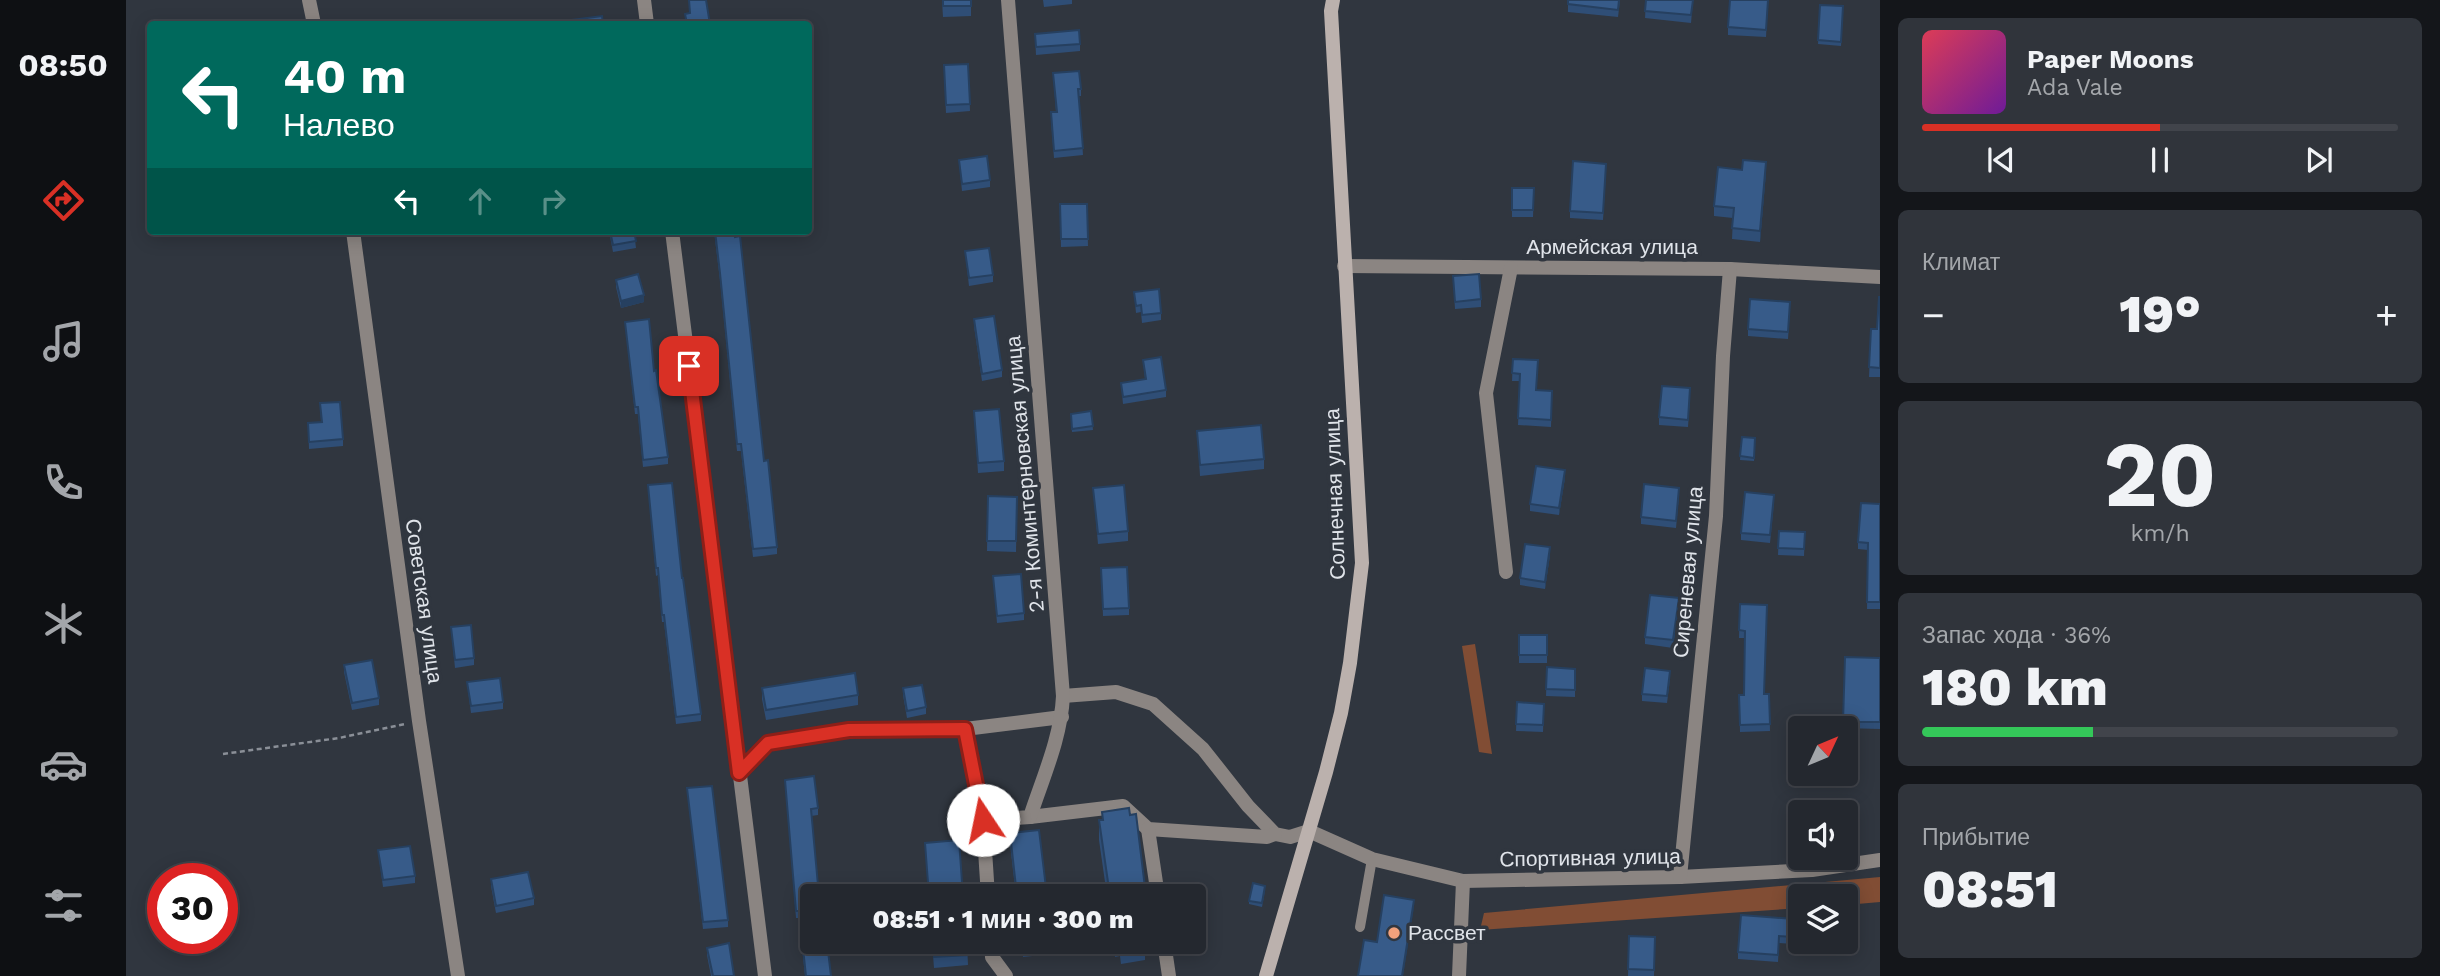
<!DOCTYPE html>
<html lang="ru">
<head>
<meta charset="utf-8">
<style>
  :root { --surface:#24282f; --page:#30343b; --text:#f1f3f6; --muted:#a3a6aa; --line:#41444b; --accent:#d93025 }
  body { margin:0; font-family:"Work Sans",sans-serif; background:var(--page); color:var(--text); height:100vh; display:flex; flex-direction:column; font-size:26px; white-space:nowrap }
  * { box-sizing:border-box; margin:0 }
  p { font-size:23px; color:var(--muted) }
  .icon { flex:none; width:38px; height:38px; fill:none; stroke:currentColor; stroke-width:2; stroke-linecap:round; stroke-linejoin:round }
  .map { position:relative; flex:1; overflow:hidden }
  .details { display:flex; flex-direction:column; gap:18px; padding:18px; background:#14161a; width:560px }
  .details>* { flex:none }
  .guide { position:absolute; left:21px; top:21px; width:665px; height:214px; border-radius:7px; box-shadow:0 4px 18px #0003,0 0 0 2px var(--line); background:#00695c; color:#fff; overflow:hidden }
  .needle { width:46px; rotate:46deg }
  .fabs { position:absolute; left:1662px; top:716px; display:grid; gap:14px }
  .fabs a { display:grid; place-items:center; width:70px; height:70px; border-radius:7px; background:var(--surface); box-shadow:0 4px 18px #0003,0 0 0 2px var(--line); font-size:35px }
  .speed { position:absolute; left:21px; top:863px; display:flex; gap:14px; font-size:35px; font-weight:700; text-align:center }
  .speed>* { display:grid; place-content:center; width:91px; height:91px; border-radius:50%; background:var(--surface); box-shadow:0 4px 18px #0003,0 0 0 2px var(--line); line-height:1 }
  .speed .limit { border:10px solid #d22; background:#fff; color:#111 }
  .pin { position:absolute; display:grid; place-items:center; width:60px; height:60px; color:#fff; margin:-30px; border-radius:14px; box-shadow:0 4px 10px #0006 }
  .me { position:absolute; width:77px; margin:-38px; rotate:349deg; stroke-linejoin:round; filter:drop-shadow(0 0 5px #0008) }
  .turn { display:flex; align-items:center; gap:24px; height:147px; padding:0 21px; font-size:32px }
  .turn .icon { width:91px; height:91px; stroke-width:2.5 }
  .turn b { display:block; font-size:49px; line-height:60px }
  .lanes { display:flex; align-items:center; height:66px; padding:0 21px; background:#0003; justify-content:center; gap:35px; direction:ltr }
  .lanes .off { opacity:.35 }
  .big { font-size:52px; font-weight:800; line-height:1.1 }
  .details .tile { flex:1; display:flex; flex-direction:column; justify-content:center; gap:10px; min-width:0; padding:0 24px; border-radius:10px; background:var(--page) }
  .details .dial { align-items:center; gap:0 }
  .dial b { font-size:91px; line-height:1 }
  .song { display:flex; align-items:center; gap:21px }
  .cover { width:84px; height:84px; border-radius:10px; background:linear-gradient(135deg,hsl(350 70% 55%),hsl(280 70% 35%)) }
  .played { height:7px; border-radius:4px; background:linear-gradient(90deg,var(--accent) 50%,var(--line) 50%) }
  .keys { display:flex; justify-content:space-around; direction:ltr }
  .heat { display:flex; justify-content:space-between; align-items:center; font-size:38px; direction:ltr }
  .charge { height:10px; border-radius:5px; background:linear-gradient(90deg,#34c759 36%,var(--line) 0) }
  .trip { position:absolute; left:674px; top:884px; width:406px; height:70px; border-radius:7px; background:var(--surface); box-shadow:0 4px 18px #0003,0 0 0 2px var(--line); font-weight:800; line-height:70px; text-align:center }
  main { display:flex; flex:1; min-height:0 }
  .menu { display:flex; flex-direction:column; width:126px; justify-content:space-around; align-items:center; background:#0e1013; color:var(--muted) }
  .menu .icon { width:49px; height:49px }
  .menu .active { color:var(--accent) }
  .menu b { font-size:32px; color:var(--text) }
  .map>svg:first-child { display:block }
</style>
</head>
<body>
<main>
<nav class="menu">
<b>08:50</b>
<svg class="icon active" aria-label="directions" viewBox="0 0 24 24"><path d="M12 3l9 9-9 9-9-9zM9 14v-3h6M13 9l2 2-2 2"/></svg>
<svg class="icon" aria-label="music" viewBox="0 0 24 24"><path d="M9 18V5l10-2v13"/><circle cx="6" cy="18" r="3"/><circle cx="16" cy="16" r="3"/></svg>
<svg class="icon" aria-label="phone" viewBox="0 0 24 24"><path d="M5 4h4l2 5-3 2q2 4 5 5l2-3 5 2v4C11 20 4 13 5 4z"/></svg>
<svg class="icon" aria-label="climate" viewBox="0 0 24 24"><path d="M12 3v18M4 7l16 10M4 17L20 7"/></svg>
<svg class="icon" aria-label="car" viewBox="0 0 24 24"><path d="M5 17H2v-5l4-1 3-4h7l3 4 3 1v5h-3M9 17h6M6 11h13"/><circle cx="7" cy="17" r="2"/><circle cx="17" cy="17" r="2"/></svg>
<svg class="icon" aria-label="filters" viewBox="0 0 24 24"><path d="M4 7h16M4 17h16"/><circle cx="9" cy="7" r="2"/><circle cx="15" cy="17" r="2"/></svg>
</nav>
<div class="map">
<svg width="1754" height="976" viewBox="0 0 1754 976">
  <rect width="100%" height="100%" fill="#30363f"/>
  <!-- green -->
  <g fill="#814d34">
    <path d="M1349 644 1366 754 1353 752 1336 646Z"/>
    <path d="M1754 877V902L1720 905V896H1675V908L1354 930 1358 913Z"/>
  </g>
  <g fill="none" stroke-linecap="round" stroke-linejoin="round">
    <!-- path -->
    <path stroke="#8a8f97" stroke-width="2.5" stroke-dasharray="5 3.5" stroke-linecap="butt" d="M97 754 213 738 279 724"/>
    <!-- lane -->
    <path stroke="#8b8582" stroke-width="10" d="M1234 927 1246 859"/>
    <!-- street -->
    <g stroke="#8b8582" stroke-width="14">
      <path d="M183 0 188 24"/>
      <path d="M518 0 521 24"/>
      <path d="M227 231 293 721 332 976"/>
      <path d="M546 231 639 976"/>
      <path d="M1218 266 1604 269 1754 277"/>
      <path d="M1380 572 1360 393 1385 268"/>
      <path d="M937 696 990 692 1027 704 1077 749 1122 806 1149 834 1164 837 1183 831 1246 859 1337 881 1554 877 1686 870 1754 860"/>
      <path d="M839 729 857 820"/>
      <path d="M613 773 642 743 723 730 839 729 936 717"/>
      <path d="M904 817 997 806 1022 829 1141 837 1149 834"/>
      <path d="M1022 829 1032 896"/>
      <path d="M1554 877 1590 516 1597 356 1604 269"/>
      <path d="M862 896 857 820 904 817C917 777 935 738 937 696L882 0"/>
      <path d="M865 942 866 957 880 976"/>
      <path d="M1038 942 1043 976"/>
      <path d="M1333 976 1337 881"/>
    </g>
    <!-- secondary -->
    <path stroke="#bbb1ad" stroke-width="14" d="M1140 976 1200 772 1215 713 1224 663 1236 563 1205 11 1207 0"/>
  </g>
  <!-- wall -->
  <g fill="#2f4e76">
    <path d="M816 0H845V16L817 17Z"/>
    <path d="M917 0H946V4L918 7Z"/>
    <path d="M1442 0H1494L1492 17 1442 12Z"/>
    <path d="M1520 0H1567L1565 23 1519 18Z"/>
    <path d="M1642 0 1640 37 1602 35V27Z"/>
    <path d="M1694 5 1717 6 1715 46 1692 44Z"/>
    <path d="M909 34 954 44V51L910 55Z"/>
    <path d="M842 64 844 111 820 113 818 72Z"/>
    <path d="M927 73 955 89V96H953L957 155 928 158 925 120V112H930Z"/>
    <path d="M833 160 864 180V187L836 191Z"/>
    <path d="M1480 171 1477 220 1444 218V211Z"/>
    <path d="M1640 172 1634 242 1606 239 1607 218 1588 216V206Z"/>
    <path d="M1386 188H1408L1407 217H1386Z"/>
    <path d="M934 204H961L962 246 935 247Z"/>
    <path d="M483 231H508L510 248 487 252Z"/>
    <path d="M588 231H608L638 461 651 547V554L627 557 615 451H611L594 280Z"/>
    <path d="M839 251 867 275V282L843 286Z"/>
    <path d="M1327 276 1355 299V307L1329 309Z"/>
    <path d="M490 280 518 302 495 308 490 287Z"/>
    <path d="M1008 292 1035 313V320L1016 323 1015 312 1010 313Z"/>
    <path d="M1754 297V377H1743L1745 329H1751Z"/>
    <path d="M1664 309 1662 339 1622 336V329Z"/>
    <path d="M848 319 876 370V377L856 381 848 326Z"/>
    <path d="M499 322 528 371 542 457V464L517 467 512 414H509Z"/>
    <path d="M1387 359 1411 390 1426 391 1425 427 1392 425 1394 381H1386Z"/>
    <path d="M1017 360 1040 390V397L997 404 995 383 1019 379Z"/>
    <path d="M1564 396 1562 427 1533 425V417Z"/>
    <path d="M194 403 217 439V446L183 449 182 423 195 422Z"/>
    <path d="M848 411 878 461V471L852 473Z"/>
    <path d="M965 411 967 430 946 432 945 414Z"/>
    <path d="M1071 431 1138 459V469L1074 476Z"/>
    <path d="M1616 437 1629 438 1628 461 1614 460Z"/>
    <path d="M1439 478 1433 515 1404 511V504Z"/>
    <path d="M522 485 556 578 575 714V721L550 724 538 622H536L532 575 530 576Z"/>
    <path d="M967 488 1002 531V541L972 544Z"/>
    <path d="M1553 495 1550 528 1515 524V517Z"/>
    <path d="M862 496 891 497 890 552 861 551Z"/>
    <path d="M1648 502 1644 543 1615 540V533Z"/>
    <path d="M1754 504V609H1741L1742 550 1732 549V542Z"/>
    <path d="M1653 531 1679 532 1678 556 1652 555Z"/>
    <path d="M1424 555 1419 589 1394 585V578Z"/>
    <path d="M975 568 1003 608V615L977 616Z"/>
    <path d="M867 576 898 613V620L871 623Z"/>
    <path d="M1614 604 1638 694H1643L1644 731 1614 732 1613 695H1618L1619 638H1613Z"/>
    <path d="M1553 605 1547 648 1519 644V637Z"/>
    <path d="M325 627 348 658V665L329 668Z"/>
    <rect x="1393" y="635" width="28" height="28"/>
    <path d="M1719 657 1754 658V729L1717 728Z"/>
    <path d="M218 665 253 698V705L226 710 218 672Z"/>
    <path d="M1421 667 1449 669V697L1420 696Z"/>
    <path d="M1544 678 1541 703 1516 701V694Z"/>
    <path d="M341 682 377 702V709L345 713Z"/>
    <path d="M636 688 732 695V705L640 720 636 699Z"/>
    <path d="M777 688 800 707V714L781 718 777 695Z"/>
    <path d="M1391 702 1418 704 1417 732 1390 731Z"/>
    <path d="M659 780 692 808V815L685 816 686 896 705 976H679L673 918H670Z"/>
    <path d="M561 788 602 920V927L577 929Z"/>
    <path d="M976 812 1020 896H981L973 840V820H976Z"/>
    <path d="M884 833 921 896H890L884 844Z"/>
    <path d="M252 850 289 876V883L257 887Z"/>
    <path d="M365 879 408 898V905L370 913 365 886Z"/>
    <path d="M1139 890 1136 907 1123 904V901Z"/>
    <path d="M1720 917 1727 940V947L1706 948V942H1720Z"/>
    <path d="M1668 926 1667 944 1653 943 1652 962 1612 959V952Z"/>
    <path d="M1503 936 1529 937 1528 976H1502Z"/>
    <path d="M806 942H841L842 965 808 968Z"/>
    <path d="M895 942H926V954L897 957Z"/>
    <path d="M987 942H1025V953L1019 954V960L995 964 994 956 989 957Z"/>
    <path d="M581 948 608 976H585L581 955Z"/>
  </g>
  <!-- shaded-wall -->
  <g fill="#264060">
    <path d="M1640 162V172L1634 242V231Z"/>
    <path d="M518 295V302L495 308V301Z"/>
    <path d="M1439 470V478L1433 515V508Z"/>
    <path d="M1424 547V555L1419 589V582Z"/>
    <path d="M1553 598V605L1547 648V640Z"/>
    <path d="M1288 900V907L1277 976H1276Z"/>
  </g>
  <!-- building -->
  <g fill="#375b89" stroke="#264060" stroke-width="2">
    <path d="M563 0H580L584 24H561L559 14 564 13Z"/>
    <rect x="817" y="0" width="28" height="6"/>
    <path d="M1442 0H1493L1492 10 1442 4Z"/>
    <path d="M1520 0H1567L1565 15 1519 11Z"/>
    <path d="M1604 0H1642L1640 30 1602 27Z"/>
    <path d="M1694 5 1717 6 1715 42 1692 40Z"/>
    <path d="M476 16 477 24H446V20Z"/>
    <path d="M953 30 954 44 910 47 909 34Z"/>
    <path d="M842 64 844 104 820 105 818 65Z"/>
    <path d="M953 71 955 89H952L957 148 928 151 925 112H931L927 73Z"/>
    <path d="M861 156 864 180 836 184 833 160Z"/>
    <path d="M1617 160 1640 162 1634 231 1606 228 1608 208 1588 206 1592 167 1616 170Z"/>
    <path d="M1447 161 1480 164 1477 213 1444 211Z"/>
    <path d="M1386 188H1408L1407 210H1386Z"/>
    <path d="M934 204H961L962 239H935Z"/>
    <path d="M484 231H508L510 241 487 245Z"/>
    <path d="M589 231H608L609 237 614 236 638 461 642 460 651 547 627 549 615 444H611L594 273Z"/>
    <path d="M863 248 867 275 843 278 839 251Z"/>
    <path d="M512 274 518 295 495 301 490 280Z"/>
    <path d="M1353 274 1355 299 1329 302 1327 276Z"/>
    <path d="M1033 289 1035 313 1016 315 1015 305 1010 306 1008 292Z"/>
    <path d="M1753 297H1754V368L1743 367 1745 329H1751Z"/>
    <path d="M1624 299 1664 302 1662 332 1622 329Z"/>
    <path d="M868 316 876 370 856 374 848 319Z"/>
    <path d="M523 319 528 371 530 370 542 457 517 460 512 407H509L499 322Z"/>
    <path d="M1035 357 1040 390 997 397 995 383 1020 379 1017 360Z"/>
    <path d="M1387 359 1412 360 1410 390 1426 391 1425 420 1392 418 1394 374 1386 373Z"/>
    <path d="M1536 386 1564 388 1562 420 1533 417Z"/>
    <path d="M214 402 217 439 183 442 182 423 196 422 194 403Z"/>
    <path d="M873 409 878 461 852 463 848 411Z"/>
    <path d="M965 411 967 426 946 429 945 414Z"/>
    <path d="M1135 425 1138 459 1074 465 1071 431Z"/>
    <path d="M1616 437 1629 438 1628 458 1614 456Z"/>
    <path d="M1410 466 1439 470 1433 508 1404 504Z"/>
    <path d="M546 483 556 578H557L575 714 550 717 538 615H536L532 568H530L522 485Z"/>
    <path d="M1518 484 1553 488 1550 521 1515 517Z"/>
    <path d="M998 485 1002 531 972 534 967 488Z"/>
    <path d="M1619 492 1648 495 1644 535 1615 533Z"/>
    <path d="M862 496 891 497 890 541H861Z"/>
    <path d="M1735 503 1754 504V602H1741L1742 543 1732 542Z"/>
    <path d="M1653 531 1679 532 1678 549 1652 548Z"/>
    <path d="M1399 544 1424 547 1419 582 1394 578Z"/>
    <path d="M1001 567 1003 608 977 609 975 568Z"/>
    <path d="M895 574 898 613 871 616 867 576Z"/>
    <path d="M1524 595 1553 598 1547 640 1519 637Z"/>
    <path d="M1614 604 1641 605 1638 694H1643L1644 724 1614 725 1613 695H1618L1619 631 1613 630Z"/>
    <path d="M345 625 348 658 329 660 325 627Z"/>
    <rect x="1393" y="635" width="28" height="20"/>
    <path d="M1719 657 1754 658V722H1717Z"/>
    <path d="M246 660 253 698 226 703 218 665Z"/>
    <path d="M1421 667 1449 669V690L1420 689Z"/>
    <path d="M1519 668 1544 671 1541 696 1516 694Z"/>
    <path d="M729 673 732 695 640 710 636 688Z"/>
    <path d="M374 678 377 702 345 706 341 682Z"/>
    <path d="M796 685 800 707 781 711 777 688Z"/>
    <path d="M1391 702 1418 704 1417 725 1390 724Z"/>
    <path d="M688 776 692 808 685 809 693 896H686V942H701L705 976H680L673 911H670L659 780Z"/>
    <path d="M586 786 602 920 577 922 561 788Z"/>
    <path d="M1003 808 1004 815 1010 814 1020 896H984L973 820H977L976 812Z"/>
    <path d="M913 830 921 896H891L884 833Z"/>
    <path d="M833 840 837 896H803L799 843Z"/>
    <path d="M284 846 289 876 257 880 252 850Z"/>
    <path d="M402 872 408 898 370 906 365 879Z"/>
    <path d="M1127 883 1139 886 1136 903 1123 901Z"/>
    <path d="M1258 895 1288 900 1276 976H1232L1238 940 1251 942Z"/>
    <path d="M1615 915 1668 919 1667 937 1653 936 1652 955 1612 952Z"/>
    <path d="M1726 916 1727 940H1720V917Z"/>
    <path d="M1503 936 1529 937 1528 970 1502 969Z"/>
    <path d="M807 942H841L842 955 808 957Z"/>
    <path d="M896 942H926V944L897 947Z"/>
    <path d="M995 942H1012L995 944Z"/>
    <path d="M603 943 608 976H587L581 948Z"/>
  </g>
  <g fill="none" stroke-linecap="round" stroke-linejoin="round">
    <!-- route casing -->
    <g stroke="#8d1f18" stroke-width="18">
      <path id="route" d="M563 366 613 773 642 743 723 730 839 729 857 820"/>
    </g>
    <!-- route -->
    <use href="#route" stroke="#d93025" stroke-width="12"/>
  </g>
  <!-- markers -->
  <circle fill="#f1a17c" stroke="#30363f" stroke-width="2.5" cx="1268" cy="933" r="7"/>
  <g text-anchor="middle" stroke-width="7" stroke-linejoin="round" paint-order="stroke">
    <!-- street labels -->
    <g font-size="21" fill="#e0e4ea" stroke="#30363f">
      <text x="1486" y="254">Армейская улица</text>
      <text transform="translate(899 474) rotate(-95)" y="7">2-я Коминтерновская улица</text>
      <text transform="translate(1209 494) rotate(-92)" y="7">Солнечная улица</text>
      <text transform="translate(1562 572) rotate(-85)" y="7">Сиреневая улица</text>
      <text transform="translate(298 601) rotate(82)" y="7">Советская улица</text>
      <text transform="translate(1464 858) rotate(-1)" y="7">Спортивная улица</text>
    </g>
    <!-- poi labels -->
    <g font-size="21" fill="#e0e4ea" stroke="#30363f" text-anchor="start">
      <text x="1282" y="940">Рассвет</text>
    </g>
  </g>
</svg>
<div class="fabs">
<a><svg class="needle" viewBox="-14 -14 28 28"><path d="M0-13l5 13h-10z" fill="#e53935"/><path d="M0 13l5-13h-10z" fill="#a3a6aa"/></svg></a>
<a><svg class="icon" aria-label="sound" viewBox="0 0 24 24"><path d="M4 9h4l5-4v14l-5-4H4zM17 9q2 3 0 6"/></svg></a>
<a><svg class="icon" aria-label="layers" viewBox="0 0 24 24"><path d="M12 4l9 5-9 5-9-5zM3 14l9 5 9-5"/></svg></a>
</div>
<div class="speed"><div class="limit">30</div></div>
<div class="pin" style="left:563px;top:366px;background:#d93025"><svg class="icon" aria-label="arrive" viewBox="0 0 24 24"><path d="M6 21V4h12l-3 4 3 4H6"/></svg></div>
<svg class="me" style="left:857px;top:820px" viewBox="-20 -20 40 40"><circle r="19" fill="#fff"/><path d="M0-13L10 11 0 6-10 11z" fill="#d93025"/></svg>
<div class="trip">08:51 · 1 мин · 300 m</div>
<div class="guide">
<div class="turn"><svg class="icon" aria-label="left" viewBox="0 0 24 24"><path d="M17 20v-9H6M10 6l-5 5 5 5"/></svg><div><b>40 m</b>Налево</div></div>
<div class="lanes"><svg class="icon" aria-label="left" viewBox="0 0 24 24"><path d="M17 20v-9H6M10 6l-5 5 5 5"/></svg><svg class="icon off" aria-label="ahead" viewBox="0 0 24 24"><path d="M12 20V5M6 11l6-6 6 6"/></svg><svg class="icon off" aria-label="right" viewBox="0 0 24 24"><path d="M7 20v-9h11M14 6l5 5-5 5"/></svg></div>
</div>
</div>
<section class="details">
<div class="tile">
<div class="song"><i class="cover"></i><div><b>Paper Moons</b><p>Ada Vale</p></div></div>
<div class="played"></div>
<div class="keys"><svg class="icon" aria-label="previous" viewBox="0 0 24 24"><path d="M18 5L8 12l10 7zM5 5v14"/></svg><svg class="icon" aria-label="pause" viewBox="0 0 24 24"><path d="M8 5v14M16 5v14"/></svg><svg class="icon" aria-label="next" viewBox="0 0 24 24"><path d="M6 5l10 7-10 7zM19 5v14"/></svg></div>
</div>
<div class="tile"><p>Климат</p>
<div class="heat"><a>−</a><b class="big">19°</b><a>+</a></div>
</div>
<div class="tile dial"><b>20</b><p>km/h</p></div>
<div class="tile"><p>Запас хода · 36%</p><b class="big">180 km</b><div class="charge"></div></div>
<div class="tile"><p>Прибытие</p><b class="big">08:51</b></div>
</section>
</main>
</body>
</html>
